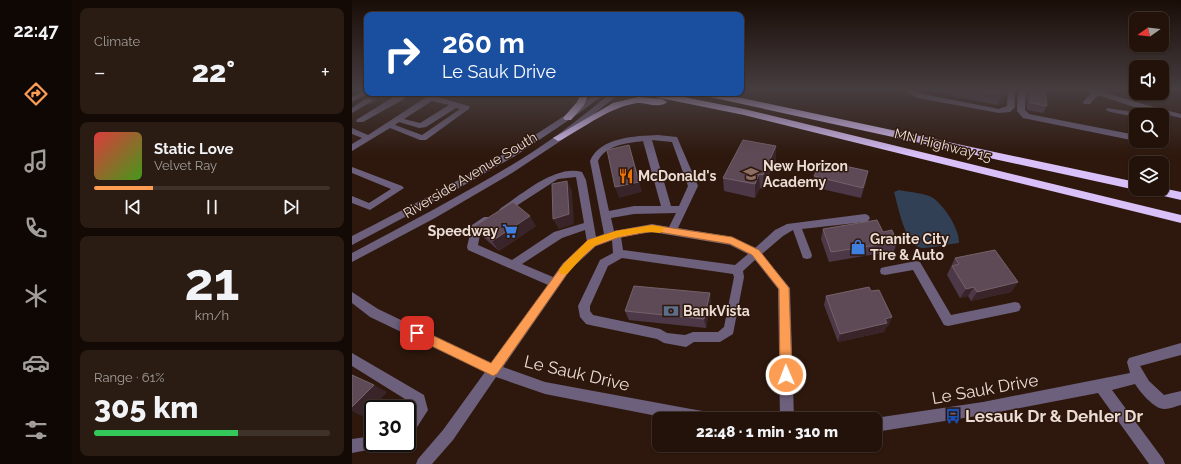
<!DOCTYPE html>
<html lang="en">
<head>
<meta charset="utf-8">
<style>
  :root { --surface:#22120a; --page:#2a1b13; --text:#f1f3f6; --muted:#a29e9c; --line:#3f322b; --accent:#fc9d53 }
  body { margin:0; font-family:Raleway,sans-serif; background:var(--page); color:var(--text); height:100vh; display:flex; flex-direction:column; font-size:15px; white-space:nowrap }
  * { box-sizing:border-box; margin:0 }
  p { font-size:13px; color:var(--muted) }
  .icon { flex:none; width:22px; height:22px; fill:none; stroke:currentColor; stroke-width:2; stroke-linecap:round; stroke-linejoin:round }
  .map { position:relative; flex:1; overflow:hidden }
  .drawer { display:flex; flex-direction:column; gap:8px; padding:8px; background:#130a06; width:280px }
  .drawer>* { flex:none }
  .banner { position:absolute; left:12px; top:12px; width:380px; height:84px; border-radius:8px; box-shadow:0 1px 3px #0004,0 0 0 1px var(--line); background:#1a4fa0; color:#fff; overflow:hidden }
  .needle { width:26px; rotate:256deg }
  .controls { position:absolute; left:777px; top:12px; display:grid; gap:8px }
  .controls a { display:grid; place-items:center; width:40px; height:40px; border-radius:8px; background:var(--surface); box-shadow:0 1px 3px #0004,0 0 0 1px var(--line); font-size:20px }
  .speed { position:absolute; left:12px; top:400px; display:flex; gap:8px; font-size:20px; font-weight:700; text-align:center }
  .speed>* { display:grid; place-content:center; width:52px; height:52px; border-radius:50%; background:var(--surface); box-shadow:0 1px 3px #0004,0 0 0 1px var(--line); line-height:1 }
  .speed .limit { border:2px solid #111; border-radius:6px; background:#fff; color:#111 }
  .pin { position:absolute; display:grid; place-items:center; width:34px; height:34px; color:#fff; margin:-17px; border-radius:8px; box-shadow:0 2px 6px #0006 }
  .me { position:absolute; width:44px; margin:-22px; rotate:359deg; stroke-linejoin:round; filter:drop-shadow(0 0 3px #0008) }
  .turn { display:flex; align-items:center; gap:14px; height:84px; padding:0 12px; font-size:18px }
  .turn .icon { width:52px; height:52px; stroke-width:2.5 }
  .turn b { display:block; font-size:28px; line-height:34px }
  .big { font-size:30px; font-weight:800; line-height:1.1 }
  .drawer .tile { flex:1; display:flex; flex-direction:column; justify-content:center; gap:6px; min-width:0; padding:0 14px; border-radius:8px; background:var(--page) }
  .drawer .dial { align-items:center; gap:0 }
  .dial b { font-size:52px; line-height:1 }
  .song { display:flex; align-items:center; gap:12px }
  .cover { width:48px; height:48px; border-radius:6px; background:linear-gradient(135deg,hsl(0 70% 55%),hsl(100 70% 35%)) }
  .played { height:4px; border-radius:2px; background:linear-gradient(90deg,var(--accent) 25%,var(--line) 25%) }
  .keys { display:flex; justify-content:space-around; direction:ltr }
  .heat { display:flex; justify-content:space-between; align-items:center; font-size:22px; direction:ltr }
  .charge { height:6px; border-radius:3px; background:linear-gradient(90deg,#34c759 61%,var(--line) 0) }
  .trip { position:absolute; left:300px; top:412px; width:230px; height:40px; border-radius:8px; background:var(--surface); box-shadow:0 1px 3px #0004,0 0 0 1px var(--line); font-weight:800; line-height:40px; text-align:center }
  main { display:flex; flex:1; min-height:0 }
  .menu { display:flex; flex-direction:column; width:72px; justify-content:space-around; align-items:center; background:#0e0704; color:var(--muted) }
  .menu .icon { width:28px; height:28px }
  .menu .on { color:var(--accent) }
  .menu b { font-size:18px; color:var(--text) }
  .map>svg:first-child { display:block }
</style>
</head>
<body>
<main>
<nav class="menu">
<b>22:47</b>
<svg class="icon on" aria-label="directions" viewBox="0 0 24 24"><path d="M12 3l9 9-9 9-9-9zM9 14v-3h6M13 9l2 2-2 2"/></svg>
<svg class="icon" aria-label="music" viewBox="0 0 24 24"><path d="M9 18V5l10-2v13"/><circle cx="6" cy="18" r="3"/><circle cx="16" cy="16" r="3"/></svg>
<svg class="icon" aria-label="phone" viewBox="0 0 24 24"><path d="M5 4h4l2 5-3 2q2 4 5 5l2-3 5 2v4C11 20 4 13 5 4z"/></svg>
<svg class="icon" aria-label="climate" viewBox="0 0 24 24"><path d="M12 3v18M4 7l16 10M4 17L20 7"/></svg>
<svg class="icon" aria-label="car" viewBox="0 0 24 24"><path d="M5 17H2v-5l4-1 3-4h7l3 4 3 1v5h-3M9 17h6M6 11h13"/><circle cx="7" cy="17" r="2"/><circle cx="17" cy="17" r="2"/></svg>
<svg class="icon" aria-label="filters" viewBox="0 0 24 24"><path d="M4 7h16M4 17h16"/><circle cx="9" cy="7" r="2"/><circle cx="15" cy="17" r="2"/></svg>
</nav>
<section class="drawer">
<div class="tile"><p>Climate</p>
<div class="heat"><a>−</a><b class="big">22°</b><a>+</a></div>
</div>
<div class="tile">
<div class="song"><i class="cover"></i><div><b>Static Love</b><p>Velvet Ray</p></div></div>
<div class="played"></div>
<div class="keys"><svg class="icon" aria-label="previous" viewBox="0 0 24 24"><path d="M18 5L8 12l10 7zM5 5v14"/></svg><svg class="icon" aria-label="pause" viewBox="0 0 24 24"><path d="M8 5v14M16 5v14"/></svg><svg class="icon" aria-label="next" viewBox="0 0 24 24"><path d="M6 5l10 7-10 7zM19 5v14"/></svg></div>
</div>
<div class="tile dial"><b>21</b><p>km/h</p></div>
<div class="tile"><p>Range · 61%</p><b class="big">305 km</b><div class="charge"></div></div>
</section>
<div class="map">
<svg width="829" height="464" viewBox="0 0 829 464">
  <rect width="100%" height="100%" fill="#2e180d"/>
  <!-- water -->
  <path fill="#314055" d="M547 190C556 192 574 193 581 198 592 205 608 230 607 243 595 244 582 248 570 248 553 247 546 205 542 192Z"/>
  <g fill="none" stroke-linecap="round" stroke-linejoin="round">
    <!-- minor-tunnel -->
    <path stroke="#4a352b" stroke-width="8" stroke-dasharray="8 4" stroke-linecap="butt" d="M16 101 29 94"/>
    <!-- minor -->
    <g fill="#6c607c" fill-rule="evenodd">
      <path d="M12 90H15V93H17L0 102V97Z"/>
      <path d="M555 90H563L571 94 647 109 655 106 656 90H662L663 107 658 112 647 113 566 98 558 94Z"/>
      <path d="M666 90H674L673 110 677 114 784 135V141L671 118 665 111Z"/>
      <path d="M735 90H745L791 104 829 114V118L785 108 746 95 738 104H732L731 102 739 93Z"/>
      <path d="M26 93H35L29 96H26Z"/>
      <path d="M48 93H56L52 99 11 122H5L4 120Z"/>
      <path d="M245 93H254L223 116 163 156 100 192 0 245V236C85 193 168 149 245 93Z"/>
      <path d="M259 93H268L210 140 160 173 83 218 0 262V253C60 221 121 190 179 153 207 135 233 114 259 93Z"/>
      <path d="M76 96H82L117 106 118 108 74 140H68L38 128 0 151V144L10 138 0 134V128L16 135ZM80 101 97 105 68 123 52 119ZM104 108 108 109 70 135 43 125 47 122 67 128 74 127Z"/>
      <path d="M13 99H19L20 101 0 113V108Z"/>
      <path d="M755 108 787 113 791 115H784V117L758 112 754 110Z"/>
      <path d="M306 135 325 137 346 186 326 228 380 237 403 248 423 230 435 224 513 214 516 215 518 218 516 221 513 222 450 229 460 255 459 258 455 259 451 258 441 230 431 236 410 254 438 288 442 419H428L426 289 403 260 391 271 392 277 381 334 368 342H342L334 347 312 343 305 339 238 325 234 324 228 317 226 306 248 260 261 253 260 240 244 246 219 269 151 367 193 382 339 409 368 414 370 419H320L193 394 144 377 101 440 80 464H64L66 459 91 430 133 372 18 317 0 303V292L26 309 139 363 196 285 116 250 115 247 120 225 132 217H138L140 220 129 230 126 245 160 260 202 232 232 223 224 177 206 179 155 212 152 214 147 210 149 208C170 194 204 164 230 172L234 180 244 237 252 234 238 161C248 137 283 136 306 135ZM300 140 320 142 336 186 327 206H319ZM291 141 309 206H282L257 211 246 161C253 145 276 143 291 141ZM324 213 317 227 300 224 262 231 259 218 282 214ZM233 230 235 242 211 263 201 277 170 264 210 238ZM300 232 378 245 396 254 383 265 271 250 269 237ZM270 258 381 274 382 277 372 327 366 332H341L333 335 315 333 308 329 241 315 238 311V306L256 266Z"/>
      <path d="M0 167 50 186 52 188 18 210 0 203V196L17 203 39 189 0 173Z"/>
      <path d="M564 261 568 262 599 315 663 302 667 303 669 307 667 311 663 312 596 326 592 325 561 270 533 275 529 274 528 271 529 268 533 267Z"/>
      <path d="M829 343V355L788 366 797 381 812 395 829 391V405C824 406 818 409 813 409 803 410 788 392 783 384L760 390 811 459 813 464H797L746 393 631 415 523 432V419H521L523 418 631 402 778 373 775 362 777 358Z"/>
      <path d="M0 353 72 395 76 410 60 435 55 437V418L62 408 61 404 0 366Z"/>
      <path d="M21 436V443H28L26 448 0 453V439Z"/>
    </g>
    <!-- highway -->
    <g fill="#d9c0f8" fill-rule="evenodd">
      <path d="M227 93H235L236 96 232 105 219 120H213L211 118 225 102 228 96Z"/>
      <path d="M294 93H311L392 109 829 215V223L392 115 298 96Z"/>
      <path d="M349 93H366L784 182V189H787L784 190 353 96Z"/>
      <path d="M286 97 310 99 315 102C308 109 293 102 285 103 258 107 233 127 209 140L206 141 201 138 261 103Z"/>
      <path d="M810 188 829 192V200L794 192 792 189H810Z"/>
    </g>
  </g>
  <!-- wall -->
  <g fill="#4d3847">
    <path d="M570 90H569H655L650 104 645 105Z"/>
    <path d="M677 90H693L695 106 691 113 675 110V93Z"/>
    <path d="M783 111 798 115H784V134L782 133 778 118Z"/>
    <path d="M424 160 411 189 408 188 403 198 372 191 371 178Z"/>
    <path d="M462 176 514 182 509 198 461 187Z"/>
    <path d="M123 226H184L147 251 130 236Z"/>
    <path d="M471 229 531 232 545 242 542 251 477 262 469 239Z"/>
    <path d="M603 258 666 282 659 292 619 301 616 296 608 298 595 275Z"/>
    <path d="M519 291 540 317 536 326 534 327 532 332 486 342 472 305 474 296Z"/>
    <path d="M359 302 354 328 277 320 273 311Z"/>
  </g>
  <!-- shaded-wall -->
  <g fill="#392429">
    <path d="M655 93 650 104 645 105 650 94Z"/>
    <path d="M277 145 290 192 267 198 263 187Z"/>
    <path d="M424 146V160L411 189V175Z"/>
    <path d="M516 171 514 182 509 198 511 188Z"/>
    <path d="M407 174 408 188 403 198V184Z"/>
    <path d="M215 181 220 191 222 224 207 229 201 219Z"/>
    <path d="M178 216 184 226 147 251 140 241Z"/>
    <path d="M666 282 659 292 619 301 625 292Z"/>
    <path d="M622 287 616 296 608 298 614 289Z"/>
    <path d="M358 293 359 302 354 328 352 319Z"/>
    <path d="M540 317 536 326 534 327 532 332 486 342 488 334 533 319Z"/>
    <path d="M22 385 35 392 12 417 0 411V407Z"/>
  </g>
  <!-- building -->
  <g fill="#5e4a56" stroke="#74616a">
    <path d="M624 90H655V93L650 94Z"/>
    <path d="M679 90H693L695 106 678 103Z"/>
    <path d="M783 111 797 113 798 115H784Z"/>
    <path d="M391 140 424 146 411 175 407 174 403 184 371 178Z"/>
    <path d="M277 145 287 182 263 187 255 150Z"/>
    <path d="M469 161 516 171 511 188 462 176Z"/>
    <path d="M215 181 217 214 201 219 200 184Z"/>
    <path d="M161 202 178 216 140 241 123 226Z"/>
    <path d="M525 220 531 232 540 230 545 242 479 252 471 229Z"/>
    <path d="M643 250 666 282 625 292 622 287 614 289 600 266 607 264 603 258Z"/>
    <path d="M282 286 358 293 352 319 273 311Z"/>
    <path d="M517 287 519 291 527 290 540 317 533 319 535 323 488 334 474 296Z"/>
    <path d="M0 375 22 385 0 407Z"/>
  </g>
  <!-- sky -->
  <linearGradient id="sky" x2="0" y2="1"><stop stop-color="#190d07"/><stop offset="0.58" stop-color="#463d40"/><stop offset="1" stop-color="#463d40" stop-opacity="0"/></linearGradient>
  <rect width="829" height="155" fill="url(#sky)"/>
  <!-- route -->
  <path fill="#fc9d53" stroke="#a46636" d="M300 225 380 237 407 250 437 288 440 375 438 379 434 381 430 379 428 375 427 289 400 255 378 244 300 231 265 238 243 246 219 268 145 374 141 376 137 374 61 337 60 333 61 330 65 328 139 363 212 263 236 240 264 231Z"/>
  <!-- slow -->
  <path fill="#f59e0b" d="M300 225 311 227 312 229 308 233C291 230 259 237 244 245 235 250 223 266 215 274H208L207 271 208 268 236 240 264 231Z"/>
  <!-- icons -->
  <defs>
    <g id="school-bare" transform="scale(1.2)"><path d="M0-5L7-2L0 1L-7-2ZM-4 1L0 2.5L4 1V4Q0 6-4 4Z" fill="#8d6e63" stroke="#2e180d" stroke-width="2.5" paint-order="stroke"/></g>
    <g id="restaurant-bare" transform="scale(1.2)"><path d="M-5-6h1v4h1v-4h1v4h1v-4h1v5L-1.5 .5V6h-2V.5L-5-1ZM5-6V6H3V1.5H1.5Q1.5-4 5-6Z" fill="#e8710a" stroke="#2e180d" stroke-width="2.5" paint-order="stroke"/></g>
    <g id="supermarket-bare" transform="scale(1.2)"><path d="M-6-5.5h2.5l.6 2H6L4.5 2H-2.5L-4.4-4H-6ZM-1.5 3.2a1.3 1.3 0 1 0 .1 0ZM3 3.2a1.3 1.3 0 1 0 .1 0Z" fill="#3f7fe0" stroke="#2e180d" stroke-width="2.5" paint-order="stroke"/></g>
    <g id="shop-bare" transform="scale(1.2)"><path d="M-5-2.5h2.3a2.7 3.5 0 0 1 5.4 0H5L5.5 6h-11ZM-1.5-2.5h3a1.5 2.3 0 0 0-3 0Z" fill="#3f7fe0" stroke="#2e180d" stroke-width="2.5" paint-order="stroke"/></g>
    <g id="bank-bare" transform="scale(1.2)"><path d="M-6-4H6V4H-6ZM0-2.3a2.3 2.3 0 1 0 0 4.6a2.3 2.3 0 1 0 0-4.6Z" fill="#5c6f8a" stroke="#2e180d" stroke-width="2.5" paint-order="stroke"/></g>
    <g id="bus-bare" transform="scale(1.2)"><path d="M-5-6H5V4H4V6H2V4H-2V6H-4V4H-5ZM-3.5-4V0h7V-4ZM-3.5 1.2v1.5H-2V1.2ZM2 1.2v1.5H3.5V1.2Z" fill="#1a4fb4" stroke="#2e180d" stroke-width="2.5" paint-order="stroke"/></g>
  </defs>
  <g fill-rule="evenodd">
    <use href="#school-bare" x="399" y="174"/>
    <use href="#restaurant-bare" x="274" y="176"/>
    <use href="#supermarket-bare" x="158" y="231"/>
    <use href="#shop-bare" x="506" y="247"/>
    <use href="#bank-bare" x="319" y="311"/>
    <use href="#bus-bare" x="601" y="416"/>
  </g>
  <g text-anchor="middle" stroke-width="3" stroke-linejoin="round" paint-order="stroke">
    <!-- street labels -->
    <g font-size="14" fill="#ebdcd4" stroke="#2e180d">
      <text transform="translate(591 145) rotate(14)" y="5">MN Highway 15</text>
      <text transform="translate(118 175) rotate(-31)" y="5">Riverside Avenue South</text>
    </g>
    <!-- poi labels -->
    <g font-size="14" font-weight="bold" fill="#ebdcd4" stroke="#2e180d" text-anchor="start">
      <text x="411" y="171">New Horizon<tspan x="411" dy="16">Academy</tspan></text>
      <text x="286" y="181">McDonald's</text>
      <text x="146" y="236" text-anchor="end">Speedway</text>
      <text x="518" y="244">Granite City<tspan x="518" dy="16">Tire &amp; Auto</tspan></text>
      <text x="331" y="316">BankVista</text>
    </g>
    <!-- near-street labels -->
    <g font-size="17" fill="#ebdcd4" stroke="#2e180d">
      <text transform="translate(225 373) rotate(13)" y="6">Le Sauk Drive</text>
      <text transform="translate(633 389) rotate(-10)" y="6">Le Sauk Drive</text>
    </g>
    <!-- near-poi labels -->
    <g font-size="17" font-weight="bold" fill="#ebdcd4" stroke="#2e180d" text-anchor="start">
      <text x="613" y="422">Lesauk Dr &amp; Dehler Dr</text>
    </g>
  </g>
</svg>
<div class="controls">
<a><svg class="needle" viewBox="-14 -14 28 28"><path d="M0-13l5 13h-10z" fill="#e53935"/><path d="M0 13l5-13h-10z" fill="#a29e9c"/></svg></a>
<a><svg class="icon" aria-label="sound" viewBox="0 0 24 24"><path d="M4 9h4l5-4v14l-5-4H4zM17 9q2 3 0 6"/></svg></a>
<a><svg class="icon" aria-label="search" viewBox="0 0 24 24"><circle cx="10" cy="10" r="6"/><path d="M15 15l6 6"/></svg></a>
<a><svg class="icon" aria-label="layers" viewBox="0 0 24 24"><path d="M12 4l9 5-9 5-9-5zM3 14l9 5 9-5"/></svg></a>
</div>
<div class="speed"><div class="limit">30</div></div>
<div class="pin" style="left:65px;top:333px;background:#d93025"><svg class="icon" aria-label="arrive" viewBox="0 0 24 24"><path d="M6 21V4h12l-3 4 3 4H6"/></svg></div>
<svg class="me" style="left:434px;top:375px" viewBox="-20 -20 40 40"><circle r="17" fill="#fc9d53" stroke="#fff" stroke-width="3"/><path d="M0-11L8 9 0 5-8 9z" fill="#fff"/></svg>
<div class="trip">22:48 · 1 min · 310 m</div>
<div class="banner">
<div class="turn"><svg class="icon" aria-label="right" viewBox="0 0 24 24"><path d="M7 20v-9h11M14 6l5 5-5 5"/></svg><div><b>260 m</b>Le Sauk Drive</div></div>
</div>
</div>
</main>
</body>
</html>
